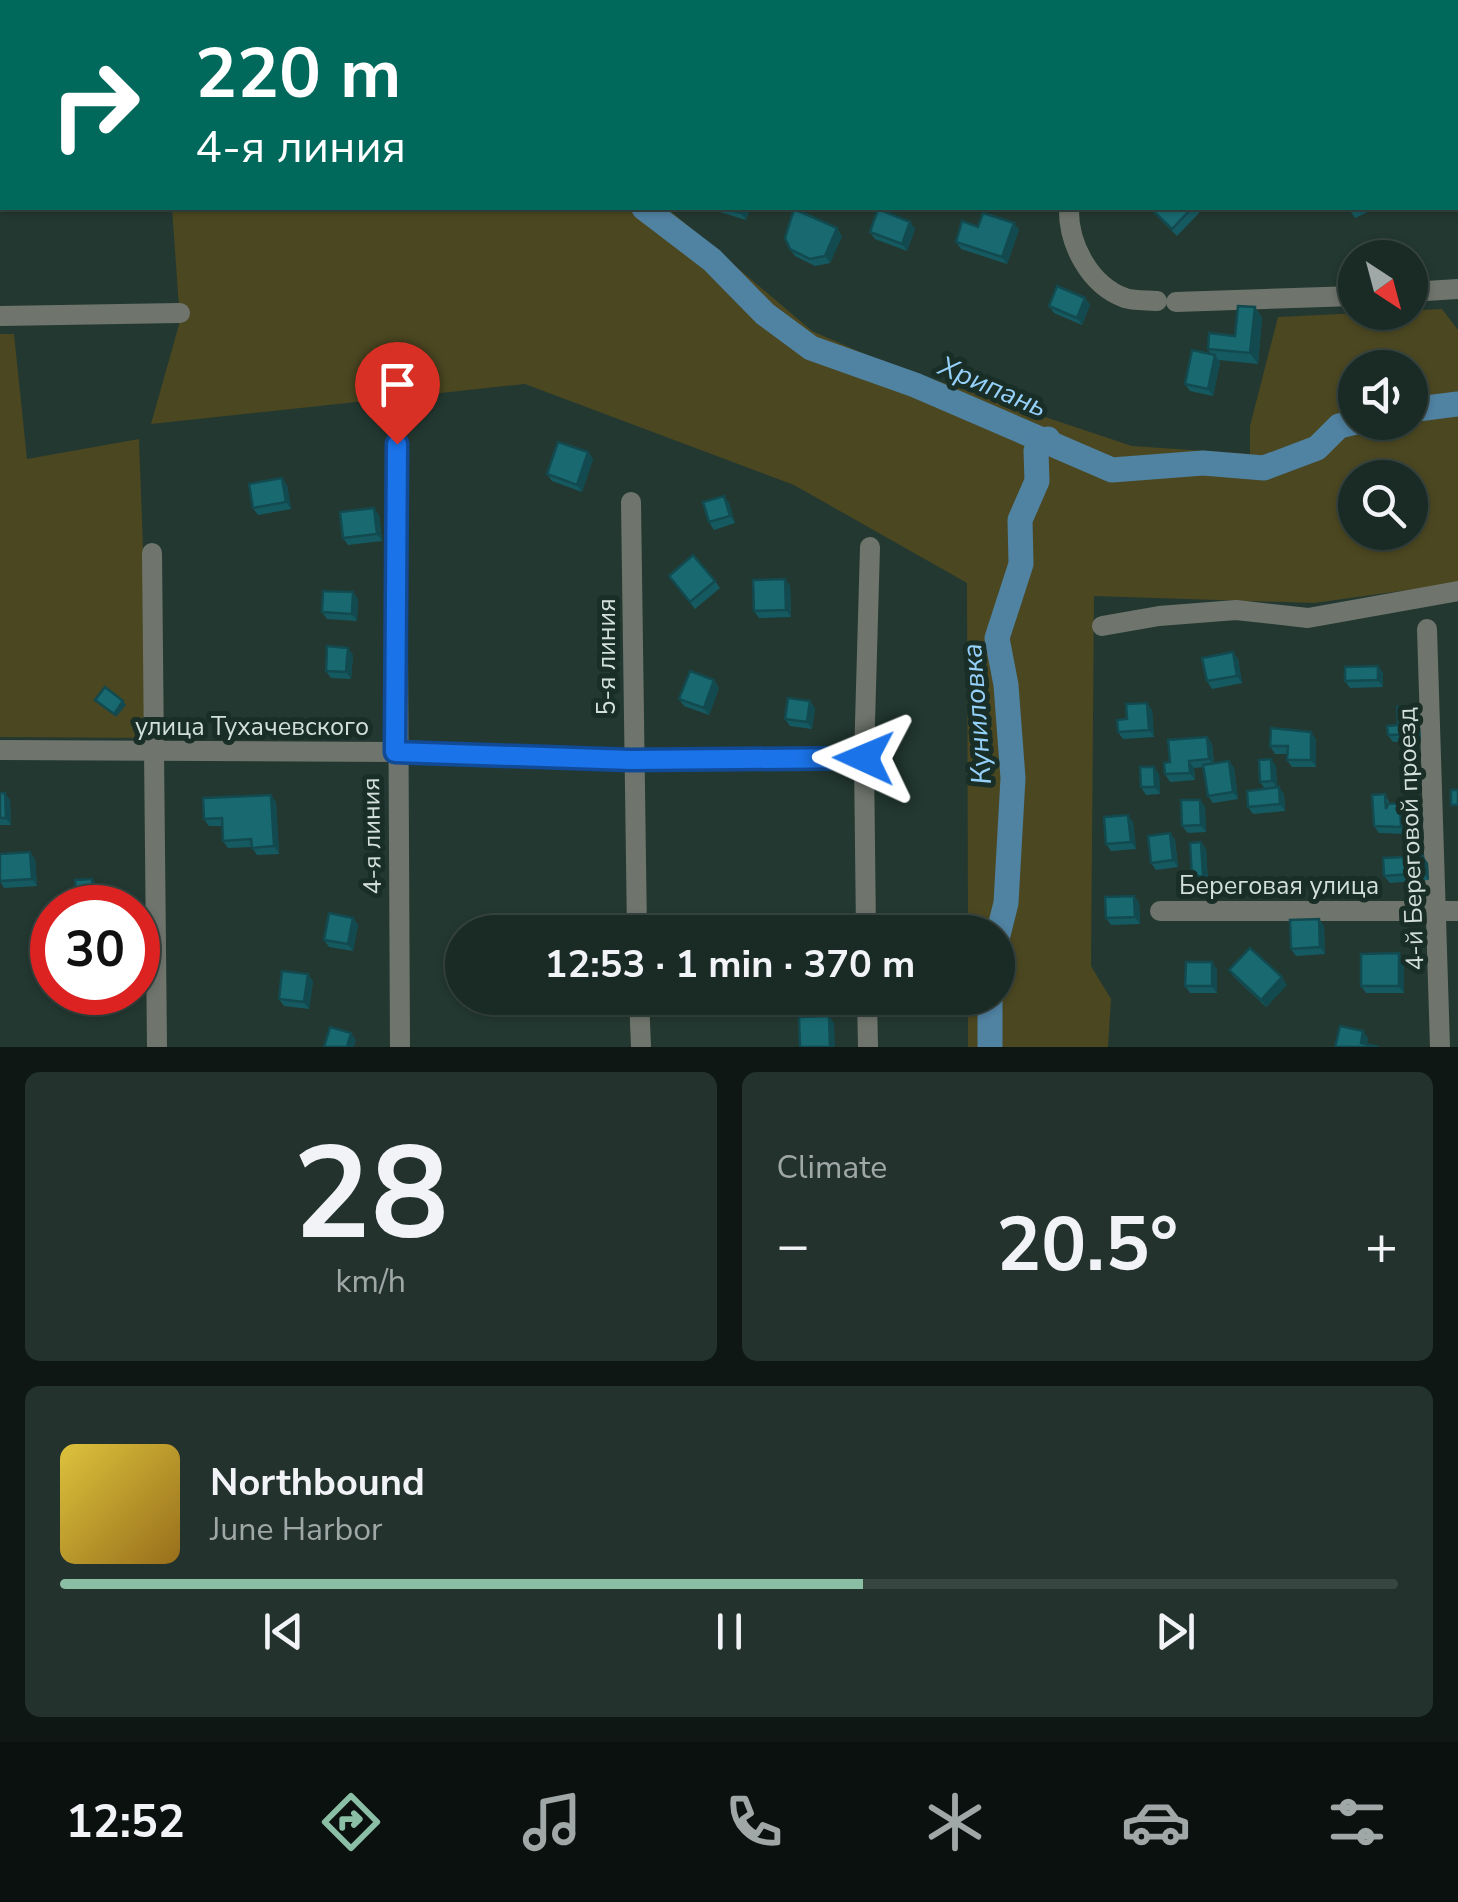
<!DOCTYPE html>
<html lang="en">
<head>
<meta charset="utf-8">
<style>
  :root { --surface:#1a2a25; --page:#23322d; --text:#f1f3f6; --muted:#9fa7a7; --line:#384642; --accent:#8abfa5 }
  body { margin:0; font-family:"Nunito Sans",sans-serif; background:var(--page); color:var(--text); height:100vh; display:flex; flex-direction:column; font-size:38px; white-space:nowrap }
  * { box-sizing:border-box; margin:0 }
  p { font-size:32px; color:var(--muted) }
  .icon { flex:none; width:55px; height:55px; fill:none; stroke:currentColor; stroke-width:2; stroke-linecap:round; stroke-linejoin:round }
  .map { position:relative; height:1047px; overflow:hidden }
  .sheet { display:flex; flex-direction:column; gap:25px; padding:25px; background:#0e1714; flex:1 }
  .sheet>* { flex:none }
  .guide { position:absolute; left:0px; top:0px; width:1460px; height:210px; box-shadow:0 2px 8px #0004,0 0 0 2px var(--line); background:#00695c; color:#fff; overflow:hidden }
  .needle { width:65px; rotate:144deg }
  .buttons { position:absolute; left:1338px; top:240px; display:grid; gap:20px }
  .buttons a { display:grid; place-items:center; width:90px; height:90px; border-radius:50%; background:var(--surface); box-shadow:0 2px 8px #0004,0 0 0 2px var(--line); font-size:50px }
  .speed { position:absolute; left:30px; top:885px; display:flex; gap:20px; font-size:50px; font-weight:700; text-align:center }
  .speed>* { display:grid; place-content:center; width:130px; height:130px; border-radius:50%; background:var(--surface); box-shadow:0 2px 8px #0004,0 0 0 2px var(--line); line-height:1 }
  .speed .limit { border:15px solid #d22; background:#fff; color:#111 }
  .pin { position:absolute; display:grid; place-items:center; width:85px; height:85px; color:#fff; margin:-102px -42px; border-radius:50% 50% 50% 0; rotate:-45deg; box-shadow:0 0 10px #0007 }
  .pin .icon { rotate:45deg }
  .me { position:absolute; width:110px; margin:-55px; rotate:271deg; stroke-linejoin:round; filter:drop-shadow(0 0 8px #0008) }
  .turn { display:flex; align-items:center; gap:35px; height:210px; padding:0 30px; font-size:45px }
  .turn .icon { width:130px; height:130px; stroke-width:2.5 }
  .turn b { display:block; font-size:70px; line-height:85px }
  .big { font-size:75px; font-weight:700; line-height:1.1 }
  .sheet .widget { flex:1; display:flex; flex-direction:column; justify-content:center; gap:15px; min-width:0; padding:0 35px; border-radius:15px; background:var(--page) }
  .sheet .dial { align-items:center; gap:0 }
  .dial b { font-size:130px; line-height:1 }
  .song { display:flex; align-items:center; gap:30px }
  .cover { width:120px; height:120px; border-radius:15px; background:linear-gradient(135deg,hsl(50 70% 55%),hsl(40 70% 35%)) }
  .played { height:10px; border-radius:5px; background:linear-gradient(90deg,var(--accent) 60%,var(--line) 60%) }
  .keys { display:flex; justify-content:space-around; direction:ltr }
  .heat { display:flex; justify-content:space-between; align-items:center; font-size:55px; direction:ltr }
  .sheet .tiles { flex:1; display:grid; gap:25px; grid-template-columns:1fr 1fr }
  .widget:last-child { grid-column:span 2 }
  .trip { position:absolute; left:445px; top:915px; width:570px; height:100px; border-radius:50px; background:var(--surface); box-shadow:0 2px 8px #0004,0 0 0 2px var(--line); font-weight:700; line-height:100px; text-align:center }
  .tabs { display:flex; height:160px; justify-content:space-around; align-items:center; background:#0a110f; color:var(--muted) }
  .tabs .icon { width:70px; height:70px }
  .tabs .active { color:var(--accent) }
  .tabs b { font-size:45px; color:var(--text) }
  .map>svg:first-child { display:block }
</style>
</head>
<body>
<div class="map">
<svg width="1458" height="1047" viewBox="0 0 1458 1047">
  <rect width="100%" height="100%" fill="#233831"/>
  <!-- green -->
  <g fill="#4b4721" fill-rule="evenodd">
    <path d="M35 0H474L475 2H37Z"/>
    <path d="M172 208H667L812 331 890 365 1132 446 1250 454V426L1278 317 1442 309 1458 330V583L1314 603 1094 596 1091 966 1111 999 1108 1047H968V998H998V932H968L967 583 794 485 525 384 151 424 180 321ZM1355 368H1410V422H1355ZM1355 478H1410V532H1355Z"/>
    <path d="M0 334H14L27 459 139 439 150 738 0 737Z"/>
  </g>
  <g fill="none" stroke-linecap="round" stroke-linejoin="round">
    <!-- river -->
    <g stroke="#5082a2" stroke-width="25">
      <path d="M395 0 399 2"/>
      <path d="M644 208 712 260 765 314 811 348 915 385 1112 470 1203 463 1264 468 1317 448 1339 426 1356 422"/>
      <path d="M1410 410 1458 404"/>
      <path d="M998 935 1006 903 1013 778 1006 685 997 638 1021 564 1020 520 1037 481 1036 451 1048 439"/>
      <path d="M990 1047V998"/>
    </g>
    <!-- minor -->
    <g stroke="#6f756d" stroke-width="20">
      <path d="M881 0 886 2"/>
      <path d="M1015 0V2"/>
      <path d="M544 2 545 0"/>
      <path d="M700 2V0"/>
      <path d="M1091 2 1096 0"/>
      <path d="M1419 2 1423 0"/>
      <path d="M1069 208C1068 243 1089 285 1125 298 1134 301 1147 300 1157 301"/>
      <path d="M1410 292 1458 289"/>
      <path d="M1176 302 1355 296"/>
      <path d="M0 316 180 313"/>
      <path d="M397 444 400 1047"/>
      <path d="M631 502 637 932"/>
      <path d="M152 553 157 1047"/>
      <path d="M1102 626 1159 616 1236 610 1308 618 1458 591"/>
      <path d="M1427 629 1440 1047"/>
      <path d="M0 750 395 752 631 759 864 758"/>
      <path d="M1160 911H1458"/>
      <path d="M866 932 864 758 870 547"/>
      <path d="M639 998 641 1047"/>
      <path d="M867 998 868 1047"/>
    </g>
  </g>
  <!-- wall -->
  <g fill="#165a61">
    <path d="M717 208H750L746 220 720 212Z"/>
    <path d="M1149 208H1199L1201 211 1177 236Z"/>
    <path d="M1348 208H1376L1355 218Z"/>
    <path d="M1014 223 1019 230 1007 264 961 249 956 242Z"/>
    <path d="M915 229 907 251 875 239 870 232Z"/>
    <path d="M842 236 830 263 815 266 795 256 790 249Z"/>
    <path d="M1085 298 1090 305 1082 325 1054 313 1049 306Z"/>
    <path d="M1255 307 1262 318 1258 364 1219 360 1220 363 1213 396 1190 391 1185 384 1211 355 1208 349 1235 336Z"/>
    <path d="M403 398 408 405 409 431 389 432 384 425Z"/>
    <path d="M588 452 593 459 582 492 552 481 547 474Z"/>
    <path d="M287 485 291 509 258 515 253 508Z"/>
    <path d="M729 503 735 523 714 530 709 522Z"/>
    <path d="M379 515 382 541 348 545 343 538Z"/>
    <path d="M669 576 715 581 720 588 695 609Z"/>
    <path d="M785 579 790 586 791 617 759 618 754 611Z"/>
    <path d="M358 599 357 621 327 619 322 612Z"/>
    <path d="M353 655 351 679 331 678 326 671Z"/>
    <path d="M1238 659 1242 683 1212 689 1207 681Z"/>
    <path d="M1378 666 1383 673V687L1350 688 1345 681Z"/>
    <path d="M714 680 719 688 709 715 684 706 679 699Z"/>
    <path d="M1414 706 1419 713 1421 741 1393 742 1388 735Z"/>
    <path d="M815 708 812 729 790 726 785 719Z"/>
    <path d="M1152 710 1154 737 1123 739 1118 732 1127 719Z"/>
    <path d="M1207 737 1212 744 1214 763 1229 761 1234 768 1238 799 1213 803 1208 796 1204 767 1194 768 1195 780 1170 782 1165 774 1170 762Z"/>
    <path d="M1316 739V767H1292L1287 760V754H1275L1270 746Z"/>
    <path d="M1276 766 1277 787 1284 794 1285 811 1253 814 1248 807 1265 789 1260 782Z"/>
    <path d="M1159 774 1160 794 1146 795 1141 787Z"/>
    <path d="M0 793 10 800 11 825H0Z"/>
    <path d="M1385 794 1390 804 1400 803 1405 810 1406 834 1379 833 1374 826Z"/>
    <path d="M1200 800 1205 807 1206 832 1188 833 1182 826Z"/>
    <path d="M276 802 279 854 257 855 252 847 228 848 223 841 222 826H209L204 819Z"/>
    <path d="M1133 822 1136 849 1111 851 1106 844Z"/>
    <path d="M1170 833 1175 840 1178 867 1156 870 1151 863Z"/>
    <path d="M1201 842 1206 849 1208 883 1197 884 1192 877Z"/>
    <path d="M35 859 37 886 4 888 0 881Z"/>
    <path d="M1428 863 1429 880 1390 883 1384 876Z"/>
    <path d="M1134 896 1139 903 1140 924 1111 925 1106 918Z"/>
    <path d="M353 918 358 925 353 951 329 947 324 940Z"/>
    <path d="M1324 926 1325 954 1296 956 1291 949Z"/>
    <path d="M1404 961V993H1366L1361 986Z"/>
    <path d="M1212 962 1217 970V993H1190L1185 986Z"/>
    <path d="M1229 970 1287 985 1266 1007 1234 977Z"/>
    <path d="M313 981 309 1009 284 1006 279 999Z"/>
    <path d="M906 998H934L935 1011 912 1012 907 1005Z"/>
  </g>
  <!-- shaded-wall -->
  <g fill="#124a4f">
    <path d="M743 208H750L746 220 741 213Z"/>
    <path d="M910 222 915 229 907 251 902 244Z"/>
    <path d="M1014 223 1019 230 1007 264 1002 257Z"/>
    <path d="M837 228 842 236 830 263 825 256Z"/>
    <path d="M1085 298 1090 305 1082 325 1077 318Z"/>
    <path d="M1255 307 1262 318 1258 364 1250 353Z"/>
    <path d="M1215 355 1220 363 1213 396 1208 389Z"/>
    <path d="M403 398 408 405 409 431 404 424Z"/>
    <path d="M588 452 593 459 582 492 577 485Z"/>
    <path d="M282 478 287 485 291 509 286 502Z"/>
    <path d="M724 496 729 503 735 523 730 516Z"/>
    <path d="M374 508 379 515 382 541 377 534Z"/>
    <path d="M785 579 790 586 791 617 786 610Z"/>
    <path d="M353 592 358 599 357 621 352 614Z"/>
    <path d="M348 648 353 655 351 679 346 672Z"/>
    <path d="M1233 652 1238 659 1242 683 1237 676Z"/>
    <path d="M1378 666 1383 673V687L1378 680Z"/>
    <path d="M714 680 719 688 709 715 704 708Z"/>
    <path d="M123 701 126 705 116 717 114 714Z"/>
    <path d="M810 701 815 708 812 729 807 722Z"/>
    <path d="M1147 703 1152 710 1154 737 1149 730Z"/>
    <path d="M1414 706 1419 713 1421 741 1416 734Z"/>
    <path d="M1311 732 1316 739V767L1311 760Z"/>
    <path d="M1207 737 1212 744 1214 766 1209 759Z"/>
    <path d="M1271 759 1276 766 1277 788 1272 781Z"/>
    <path d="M1189 761 1194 768 1195 780 1190 773Z"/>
    <path d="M1229 761 1234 768 1238 799 1233 792Z"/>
    <path d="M1154 767 1159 774 1160 794 1155 787Z"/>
    <path d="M1279 787 1284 794 1285 811 1280 804Z"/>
    <path d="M5 793 10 800 11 825 6 818Z"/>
    <path d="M271 795 276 802 279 854 274 846Z"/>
    <path d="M1200 800 1205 807 1206 832 1201 825Z"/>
    <path d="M1400 803 1405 810 1406 834 1401 827Z"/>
    <path d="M1128 815 1133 822 1136 849 1131 842Z"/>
    <path d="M1170 833 1175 840 1178 867 1173 860Z"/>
    <path d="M1201 842 1206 849 1208 883 1203 876Z"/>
    <path d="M30 852 35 859 37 886 32 879Z"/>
    <path d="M1423 856 1428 863 1429 880 1424 873Z"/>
    <path d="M92 879 97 886 99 908H94Z"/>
    <path d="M1134 896 1139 903 1140 924 1135 917Z"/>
    <path d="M353 918 358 925 353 951 348 944Z"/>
    <path d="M1319 919 1324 926 1325 954 1320 947Z"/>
    <path d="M1399 953 1404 961V993L1399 986Z"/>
    <path d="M1212 962 1217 970V993L1212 986Z"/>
    <path d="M308 974 313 981 309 1009 304 1002Z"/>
    <path d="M1282 977 1287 985 1266 1007 1261 1000Z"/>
    <path d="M929 998H934L935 1011 930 1003Z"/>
    <path d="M829 1016 834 1023 835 1047H830Z"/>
    <path d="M1363 1031 1368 1038 1367 1047 1361 1043Z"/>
    <path d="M351 1033 356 1040 354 1047H347Z"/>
  </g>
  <!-- building -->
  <g fill="#196971" stroke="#124a4f" stroke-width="2.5">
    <path d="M721 0H749V2L741 1V2H712V1L720 2Z"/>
    <rect x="758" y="0" width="29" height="2"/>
    <path d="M1225 0H1262L1257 2H1227Z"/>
    <path d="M724 208H743L741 213Z"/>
    <path d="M1150 208H1192L1172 229Z"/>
    <path d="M794 209 837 228 825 256 810 259 790 249 785 238Z"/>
    <path d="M878 209 910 222 902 244 870 232Z"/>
    <path d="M983 213 1014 223 1002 257 956 242 962 221 978 227Z"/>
    <path d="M1057 286 1085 298 1077 318 1049 306Z"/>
    <path d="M1238 306 1255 307 1250 353 1208 349 1209 333 1235 336Z"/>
    <path d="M1192 350 1215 355 1208 389 1185 384Z"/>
    <path d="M403 398 404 424 384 425 383 399Z"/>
    <path d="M558 442 588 452 577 485 547 474Z"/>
    <path d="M282 478 286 502 253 508 249 484Z"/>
    <path d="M724 496 730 516 709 522 703 502Z"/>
    <path d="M374 508 377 534 343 538 340 512Z"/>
    <path d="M693 555 715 581 690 602 669 576Z"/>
    <path d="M785 579 786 610 754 611 753 580Z"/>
    <path d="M323 591 353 592 352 614 322 612Z"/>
    <path d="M327 646 348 648 346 672 326 671Z"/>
    <path d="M1233 652 1237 676 1207 681 1202 658Z"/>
    <path d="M1378 666V680L1345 681V667Z"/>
    <path d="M690 671 714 680 704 708 679 699Z"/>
    <path d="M105 687 123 701 114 714 95 700Z"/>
    <path d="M788 698 810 701 807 722 785 719Z"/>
    <path d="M1147 703 1149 730 1118 732 1117 720 1127 719 1126 704Z"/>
    <path d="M1414 706 1416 734 1388 735 1387 726 1398 725 1397 707Z"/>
    <path d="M1271 728 1311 732V760H1287L1288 746H1270Z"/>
    <path d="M1207 737 1209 759 1189 761 1190 773 1165 774 1164 763 1170 762 1168 740Z"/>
    <path d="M1271 759 1272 781 1260 782 1259 760Z"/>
    <path d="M1229 761 1233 792 1208 796 1203 765Z"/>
    <path d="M1140 767H1154L1155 787H1141Z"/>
    <path d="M1279 787 1280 804 1248 807 1247 791Z"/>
    <rect x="1451" y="790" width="7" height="15"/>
    <path d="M0 793H5L6 818H0Z"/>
    <path d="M1385 794 1386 809 1388 804 1400 803 1401 827 1374 826 1372 795Z"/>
    <path d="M271 795 274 846 252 848 251 839 223 841 222 818 204 819 203 798Z"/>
    <path d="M1181 800H1200L1201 825 1182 826Z"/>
    <path d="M1128 815 1131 842 1106 844 1104 817Z"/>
    <path d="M1170 833 1173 860 1151 863 1148 836Z"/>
    <path d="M1201 842 1203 876 1192 877 1190 843Z"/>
    <path d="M30 852 32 879 0 881V854Z"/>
    <path d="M1423 856 1424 873 1384 876 1383 858Z"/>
    <path d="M92 879 94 908H77L75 880Z"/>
    <path d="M1134 896 1135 917 1106 918 1105 897Z"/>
    <path d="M329 913 353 918 348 944 324 940Z"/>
    <path d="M1319 919 1320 947 1291 949 1290 920Z"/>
    <path d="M1250 948 1282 977 1261 1000 1229 970Z"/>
    <path d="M1399 953V986H1361V954Z"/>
    <path d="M1186 962H1212V986H1185Z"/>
    <path d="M282 971 308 974 304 1002 279 999Z"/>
    <path d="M906 998H929L930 1003 907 1005Z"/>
    <path d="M829 1016 830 1047H800L799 1017Z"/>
    <path d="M1340 1026 1363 1031 1361 1043 1379 1047H1335Z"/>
    <path d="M330 1027 351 1033 347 1047H324Z"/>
  </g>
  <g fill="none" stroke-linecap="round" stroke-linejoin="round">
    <!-- route casing -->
    <g stroke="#114b97" stroke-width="25">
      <path id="route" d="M397 444 395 752 631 760 864 758"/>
    </g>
    <!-- route -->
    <use href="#route" stroke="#1a73e8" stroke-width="18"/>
  </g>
  <g text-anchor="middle" stroke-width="10" stroke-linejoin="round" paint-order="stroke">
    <!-- street labels -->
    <g font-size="25" fill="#d3dfda" stroke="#192e27">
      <text transform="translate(606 657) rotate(-90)" y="9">5-я линия</text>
      <text x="252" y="735">улица Тухачевского</text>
      <text transform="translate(371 836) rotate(-91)" y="9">4-я линия</text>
      <text transform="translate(1410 839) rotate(-92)" y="9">4-й Береговой проезд</text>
      <text x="1279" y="894">Береговая улица</text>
    </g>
    <!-- water labels -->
    <g font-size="28" font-style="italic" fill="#96d1fa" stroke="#192e27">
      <text transform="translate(993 386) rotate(23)" y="10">Хрипань</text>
      <text transform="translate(976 714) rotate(-94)" y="10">Куниловка</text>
    </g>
  </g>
</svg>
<div class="buttons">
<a><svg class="needle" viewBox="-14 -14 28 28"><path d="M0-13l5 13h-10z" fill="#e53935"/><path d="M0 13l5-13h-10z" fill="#9fa7a7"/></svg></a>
<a><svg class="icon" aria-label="sound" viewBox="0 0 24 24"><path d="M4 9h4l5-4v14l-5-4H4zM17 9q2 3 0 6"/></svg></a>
<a><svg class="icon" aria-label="search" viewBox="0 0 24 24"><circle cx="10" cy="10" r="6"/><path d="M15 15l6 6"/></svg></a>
</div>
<div class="speed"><div class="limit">30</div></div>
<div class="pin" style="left:397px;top:444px;background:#d93025"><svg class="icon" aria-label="arrive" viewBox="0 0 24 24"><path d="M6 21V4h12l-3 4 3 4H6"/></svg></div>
<svg class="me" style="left:864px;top:758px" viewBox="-20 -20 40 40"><path d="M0-17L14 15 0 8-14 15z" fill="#1a73e8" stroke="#fff" stroke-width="4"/></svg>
<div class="trip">12:53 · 1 min · 370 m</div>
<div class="guide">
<div class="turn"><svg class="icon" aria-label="right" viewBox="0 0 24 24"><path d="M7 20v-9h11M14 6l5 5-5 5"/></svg><div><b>220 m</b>4-я линия</div></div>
</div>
</div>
<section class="sheet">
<div class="tiles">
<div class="widget dial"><b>28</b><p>km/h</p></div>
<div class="widget"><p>Climate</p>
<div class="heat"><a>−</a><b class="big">20.5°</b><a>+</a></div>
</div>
<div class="widget">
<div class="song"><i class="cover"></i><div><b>Northbound</b><p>June Harbor</p></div></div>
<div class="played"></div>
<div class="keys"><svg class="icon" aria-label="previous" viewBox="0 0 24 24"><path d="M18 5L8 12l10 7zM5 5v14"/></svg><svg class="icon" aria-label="pause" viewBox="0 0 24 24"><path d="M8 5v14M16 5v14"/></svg><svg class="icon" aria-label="next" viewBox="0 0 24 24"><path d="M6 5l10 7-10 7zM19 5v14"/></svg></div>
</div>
</div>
</section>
<nav class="tabs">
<b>12:52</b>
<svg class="icon active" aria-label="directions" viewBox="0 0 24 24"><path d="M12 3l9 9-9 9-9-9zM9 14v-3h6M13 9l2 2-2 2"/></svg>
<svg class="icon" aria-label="music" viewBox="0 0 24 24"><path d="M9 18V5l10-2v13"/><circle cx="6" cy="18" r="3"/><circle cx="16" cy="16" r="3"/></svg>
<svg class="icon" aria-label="phone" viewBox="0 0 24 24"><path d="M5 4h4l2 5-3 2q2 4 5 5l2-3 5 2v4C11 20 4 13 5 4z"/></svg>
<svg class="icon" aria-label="climate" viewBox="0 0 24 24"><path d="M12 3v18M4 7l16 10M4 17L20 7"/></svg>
<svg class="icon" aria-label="car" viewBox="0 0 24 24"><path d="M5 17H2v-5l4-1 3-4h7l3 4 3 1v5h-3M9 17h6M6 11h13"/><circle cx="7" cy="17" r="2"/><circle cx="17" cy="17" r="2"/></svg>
<svg class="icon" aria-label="filters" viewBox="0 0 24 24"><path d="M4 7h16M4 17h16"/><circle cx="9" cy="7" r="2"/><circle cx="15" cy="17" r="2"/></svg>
</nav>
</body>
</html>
